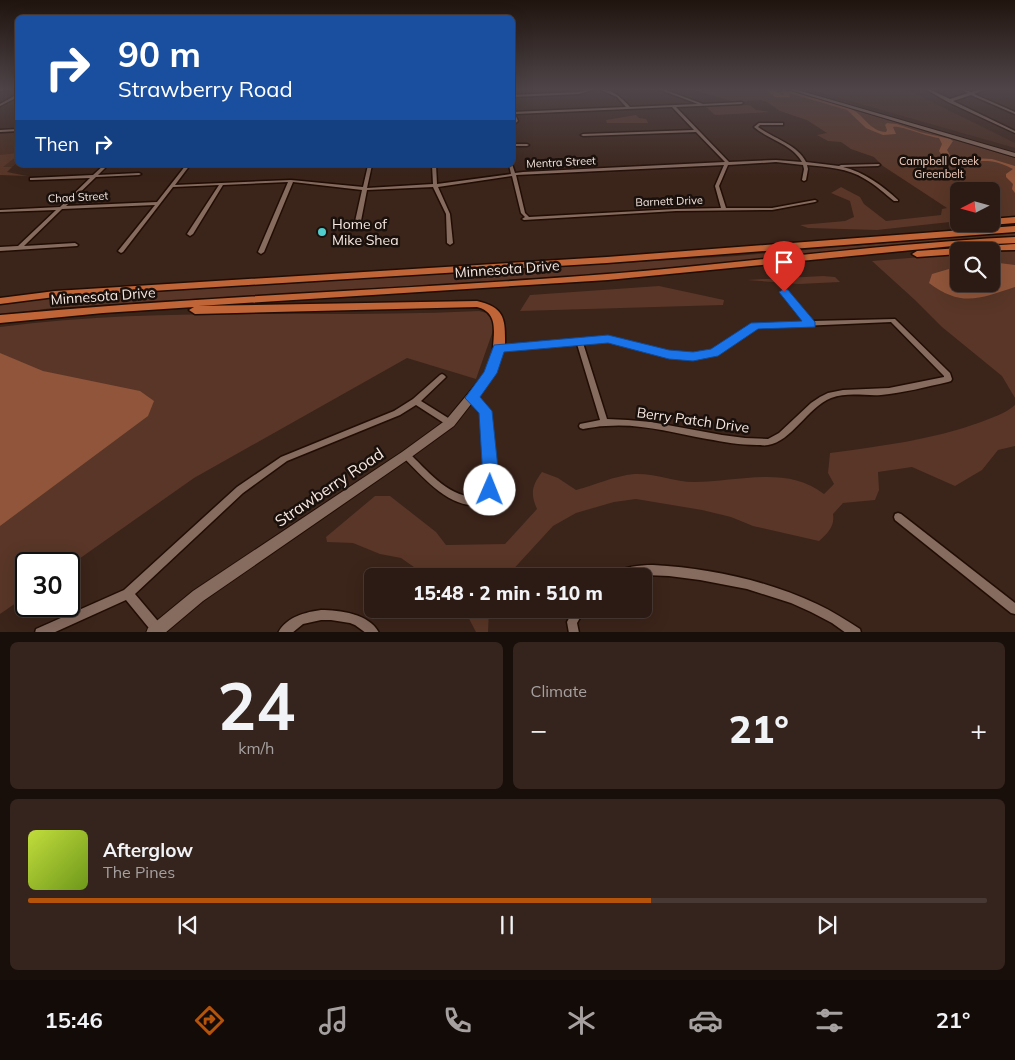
<!DOCTYPE html>
<html lang="en">
<head>
<meta charset="utf-8">
<style>
  :root { --surface:#2c1b14; --page:#34241d; --text:#f1f3f6; --muted:#a6a1a0; --line:#483934; --accent:#b45309 }
  body { margin:0; font-family:Mulish,sans-serif; background:var(--page); color:var(--text); height:100vh; display:flex; flex-direction:column; font-size:19px; white-space:nowrap }
  * { box-sizing:border-box; margin:0 }
  p { font-size:16px; color:var(--muted) }
  .icon { flex:none; width:28px; height:28px; fill:none; stroke:currentColor; stroke-width:2; stroke-linecap:round; stroke-linejoin:round }
  .map { position:relative; height:632px; overflow:hidden }
  .sheet { display:flex; flex-direction:column; gap:10px; padding:10px; background:#180f0b; flex:1 }
  .sheet>* { flex:none }
  .top-card { position:absolute; left:15px; top:15px; width:500px; height:152px; border-radius:8px; box-shadow:0 5px 20px #0002,0 0 0 1px var(--line); background:#1a4fa0; color:#fff; overflow:hidden }
  .needle { width:32px; rotate:264deg }
  .fabs { position:absolute; left:950px; top:182px; display:grid; gap:10px }
  .fabs a { display:grid; place-items:center; width:50px; height:50px; border-radius:8px; background:var(--surface); box-shadow:0 5px 20px #0002,0 0 0 1px var(--line); font-size:25px }
  .speed { position:absolute; left:15px; top:552px; display:flex; gap:10px; font-size:25px; font-weight:700; text-align:center }
  .speed>* { display:grid; place-content:center; width:65px; height:65px; border-radius:50%; background:var(--surface); box-shadow:0 5px 20px #0002,0 0 0 1px var(--line); line-height:1 }
  .speed .limit { border:2px solid #111; border-radius:8px; background:#fff; color:#111 }
  .pin { position:absolute; display:grid; place-items:center; width:42px; height:42px; color:#fff; margin:-51px -21px; border-radius:50% 50% 50% 0; rotate:-45deg; box-shadow:0 0 5px #0007 }
  .pin .icon { rotate:45deg }
  .me { position:absolute; width:55px; margin:-28px; rotate:1deg; stroke-linejoin:round; filter:drop-shadow(0 0 4px #0008) }
  .turn { display:flex; align-items:center; gap:18px; height:105px; padding:0 20px; font-size:22px }
  .turn .icon { width:65px; height:65px; stroke-width:2.5 }
  .turn b { display:block; font-size:35px; line-height:42px }
  .then { display:flex; align-items:center; height:48px; padding:0 20px; background:#0003; gap:10px; font-size:19px }
  .big { font-size:38px; font-weight:800; line-height:1.1 }
  .sheet .card { flex:1; display:flex; flex-direction:column; justify-content:center; gap:8px; min-width:0; padding:0 18px; border-radius:8px; background:var(--page) }
  .sheet .dial { align-items:center; gap:0 }
  .dial b { font-size:65px; line-height:1 }
  .song { display:flex; align-items:center; gap:15px }
  .cover { width:60px; height:60px; border-radius:8px; background:linear-gradient(135deg,hsl(70 70% 55%),hsl(80 70% 35%)) }
  .played { height:5px; border-radius:2px; background:linear-gradient(90deg,var(--accent) 65%,var(--line) 65%) }
  .keys { display:flex; justify-content:space-around; direction:ltr }
  .heat { display:flex; justify-content:space-between; align-items:center; font-size:28px; direction:ltr }
  .sheet .tiles { flex:1; display:grid; gap:10px; grid-template-columns:1fr 1fr }
  .card:last-child { grid-column:span 2 }
  .trip { position:absolute; left:364px; top:568px; width:288px; height:50px; border-radius:8px; background:var(--surface); box-shadow:0 5px 20px #0002,0 0 0 1px var(--line); font-weight:800; line-height:50px; text-align:center }
  .tabs { display:flex; height:80px; justify-content:space-around; align-items:center; background:#120b08; color:var(--muted) }
  .tabs .icon { width:35px; height:35px }
  .tabs .active { color:var(--accent) }
  .tabs b { font-size:22px; color:var(--text) }
  .map>svg:first-child { display:block }
</style>
</head>
<body>
<div class="map">
<svg width="1015" height="633" viewBox="0 0 1015 633">
  <rect width="100%" height="100%" fill="#3b241a"/>
  <!-- built -->
  <g fill="#4a2d20">
    <path d="M808 89H906L1015 143V148Z"/>
    <path d="M17 133V163L12 167 0 168V134Z"/>
  </g>
  <!-- green -->
  <g fill="#593627">
    <path d="M690 89H784L1015 158V217L991 219V191H959V221L877 230 808 228 800 225 845 221 854 217 850 201 831 193 841 187 860 197 864 204 886 221 941 215 942 209 947 208 883 166 874 157 851 149 841 142 828 141 817 135 827 133 807 120 780 111 767 102 761 100 735 102Z"/>
    <path d="M750 105 756 110 771 112 715 115 705 106Z"/>
    <path d="M636 115 639 118 646 119 648 123H607L606 120Z"/>
    <path d="M17 153V156L3 167H12L7 172 27 176 0 175V155Z"/>
    <path d="M1015 232V237L957 240 606 274 52 308 0 315V304L36 299 736 256Z"/>
    <path d="M1015 251V398L1002 376 942 327 915 300 872 261 959 254V284H991V252Z"/>
    <path d="M823 276 835 277 840 282 799 284 747 280Z"/>
    <path d="M659 286 724 300 723 305 520 311 530 295Z"/>
    <path d="M479 311 491 314 494 328 476 379 407 358 194 478 69 566V564H26V596L0 614V327C158 306 320 319 479 311Z"/>
    <path d="M1015 405V446L998 450 982 470 955 486 912 467 878 472 879 490 875 500 843 503 833 514C835 526 828 533 819 541L753 526 731 517 702 510 636 499 614 502 576 513 553 526 507 576H427L401 558 380 554 353 543 327 542 326 537 375 496H390L436 532 446 545 505 544 537 509C530 494 532 485 542 472L558 478 576 490C595 485 614 476 634 474 656 473 674 482 694 482 737 482 787 465 824 494L834 484 828 473 830 453C881 446 932 440 981 422 993 417 1005 414 1015 405Z"/>
    <path d="M464 609H489L488 632H476Z"/>
  </g>
  <!-- water -->
  <g fill="#90553a">
    <path d="M765 89H771L782 95 784 94 781 92 789 91C800 94 849 107 855 111 866 119 871 131 886 132L887 130 885 125 887 123 897 124 920 132 950 139 953 141 947 150 951 157 992 159 1015 166V193L1012 189 1013 184 1006 177V174L1013 169C1005 165 996 161 987 161 972 160 948 167 939 151L942 144 939 138C927 137 900 125 893 127L896 134 883 135 873 131 866 128 847 110 789 93 790 97H775Z"/>
    <path d="M991 262 1015 265V287C981 298 962 308 929 283L932 274 959 266V284H991Z"/>
    <path d="M0 353 43 371 140 391 154 401 148 416 0 526Z"/>
  </g>
  <g fill="none" stroke-linecap="round" stroke-linejoin="round">
    <!-- street casing -->
    <g stroke="#210d04" stroke-width="3">
      <g id="street">
        <path d="M0 89H11L0 91Z"/>
        <path d="M590 89H595L579 94 512 97V95L579 92Z"/>
        <path d="M599 89C612 89 621 97 630 107L698 104 658 89H663L703 104 742 102 743 103 741 104 676 107 729 162 776 160 802 162C792 144 769 140 754 127L759 123H783V125H760L758 127C774 139 797 144 806 162L839 166 841 165 879 164 880 165 878 166 843 167C864 172 883 186 898 200V201H894C885 194 876 185 865 179 848 168 827 167 807 165L808 169 806 180 804 181 802 180 804 169 803 165 776 162 728 165 719 186 726 208H772L815 200 817 201 815 202 772 210 676 211 524 220 522 219 525 217 521 213 512 176 438 187 450 214 453 243 450 245 447 243 446 214 433 187 367 190 360 226 357 228 354 226 362 190 293 182 264 252 261 254 258 252 288 182 223 185 193 234 190 236 187 234 219 185 173 187 123 252 121 253 118 251 155 205 62 209 24 246 75 243 78 245 77 246 0 251V247L18 246 56 210 0 212V210L60 207 90 178 32 180H30V178L93 175 104 165H108L98 175 139 173 141 174 139 175 96 177 66 206 157 202 186 165H190L175 185 291 180 363 187 368 165H372L367 188 433 184 432 165H436L437 184 511 174 509 165H512V164L515 173 523 172 725 162 696 132 583 136 581 135 583 134 694 130 672 107 515 114 518 121 512 126V122L514 121 512 116V112L626 107 617 97ZM724 165 715 186 721 208 676 209 529 217 525 213 516 175Z"/>
        <path d="M925 89H929L950 99 968 93 960 89H964L971 92 981 89H986L974 94 1015 112V114L971 95 953 101 1015 131V133L948 102Z"/>
        <path d="M18 94V97L0 106V104Z"/>
        <path d="M18 129V131L0 132V130Z"/>
        <path d="M512 144H527L529 145 527 146H512Z"/>
        <path d="M784 290 786 291 812 321 895 319 950 373 952 379 951 381 948 382C926 387 903 393 881 395 865 396 847 392 831 398 808 407 791 442 768 445 764 446 760 445 757 445 740 445 724 442 707 439 674 433 640 423 606 426 598 426 590 428 583 429L580 428 579 426 580 424 600 420 577 344 499 350H497L496 348 497 346H499L608 337 669 353 693 355 712 351 753 325 806 322 782 293 781 292ZM891 322 944 376V377L889 388 843 390 828 393 820 397 811 403 779 433 768 439 745 438 722 435 651 422 628 420 607 419 583 343 608 341 669 357 693 359 716 355 756 328Z"/>
        <path d="M442 374 444 375 446 377 444 379 421 401 453 421 454 423 453 425 450 426 447 425 416 405 400 415 287 461 243 493 135 594 162 626 163 630 162 633H153L126 600 53 633H35L36 629 124 590 237 487 281 457 394 411 413 399 440 375Z"/>
        <path d="M472 395 475 396 489 411 495 478 489 501C484 502 479 505 474 505 447 506 421 475 403 457L402 455 403 453 406 452 409 453C427 470 454 504 482 495L487 478 481 412 469 400 468 398 469 396Z"/>
        <path d="M898 513 901 514 1015 603V614L1011 613 895 520 894 517 895 514Z"/>
        <path d="M653 565C709 568 765 580 817 604 832 611 846 620 860 629L861 633H846L832 623 811 612 791 603 747 589 700 580 669 576 645 575 631 576H610L612 573C625 567 638 565 653 565Z"/>
        <path d="M574 609H585L577 623 579 633H569L567 622Z"/>
        <path d="M321 610C340 610 370 614 379 633H366L355 625 350 623 331 620H321L303 624 292 633H278C286 617 306 612 321 610Z"/>
      </g>
    </g>
    <!-- secondary casing -->
    <g stroke="#210d04" stroke-width="2">
      <g id="secondary">
        <path d="M787 89H794L1015 153V157Z"/>
        <path d="M499 345 502 346 504 348 493 376 454 426 410 458 203 601 165 633H146L148 628 193 591 402 452 446 420 486 372 494 348 496 346Z"/>
      </g>
    </g>
    <!-- highway casing -->
    <g stroke="#210d04" stroke-width="3">
      <g id="highway">
        <path d="M1015 217V223L991 225 988 224H991V219Z"/>
        <path d="M1015 226V232L607 263 55 297 0 304V298L55 291 607 257Z"/>
        <path d="M1015 237V243L953 246 608 280 198 306 477 301C507 308 505 321 505 348L503 351H495L493 348C494 331 498 312 477 307L195 314 189 310 194 307 103 313 0 323V315C202 296 405 290 607 274 743 263 879 244 1015 237Z"/>
        <path d="M1015 244V250L959 251V254L917 257 912 254 917 251Z"/>
      </g>
    </g>
    <!-- street -->
    <use href="#street" fill="#866b5f" fill-rule="evenodd"/>
    <!-- secondary -->
    <use href="#secondary" fill="#866b5f" fill-rule="evenodd"/>
    <!-- highway -->
    <use href="#highway" fill="#c06538" fill-rule="evenodd"/>
  </g>
  <!-- sky -->
  <linearGradient id="sky" x2="0" y2="1"><stop stop-color="#20140e"/><stop offset="0.5" stop-color="#4f4549"/><stop offset="1" stop-color="#4f4549" stop-opacity="0"/></linearGradient>
  <rect width="1015" height="178" fill="url(#sky)"/>
  <!-- route -->
  <path fill="#1a73e8" stroke="#114b97" d="M784 289 788 290 815 322V327L758 329 718 356 693 361 669 359 608 343 504 352 497 373 480 397 492 411 499 478 495 495 490 497 484 495 482 490 483 478 479 413 465 398 484 372 494 345 608 335 669 350 693 352 711 349 751 323 802 321 779 292Z"/>
  <!-- markers -->
  <circle fill="#52cdcd" stroke="#1a100c" stroke-width="2" cx="322" cy="232" r="5"/>
  <g text-anchor="middle" stroke-width="5" stroke-linejoin="round" paint-order="stroke">
    <!-- far-park labels -->
    <g font-size="11" fill="#f5d0c0" stroke="#1a100c">
      <text x="939" y="165">Campbell Creek<tspan x="939" dy="13">Greenbelt</tspan></text>
    </g>
    <!-- far-street labels -->
    <g font-size="11" fill="#f7e8e1" stroke="#1a100c">
      <text transform="translate(561 162) rotate(-3)" y="4">Mentra Street</text>
      <text transform="translate(78 197) rotate(-3)" y="4">Chad Street</text>
      <text transform="translate(669 201) rotate(-2)" y="4">Barnett Drive</text>
    </g>
    <!-- poi labels -->
    <g font-size="14" fill="#f7e8e1" stroke="#1a100c" text-anchor="start">
      <text x="332" y="229">Home of<tspan x="332" dy="16">Mike Shea</tspan></text>
    </g>
    <!-- street labels -->
    <g font-size="14" fill="#f7e8e1" stroke="#1a100c">
      <text transform="translate(507 269) rotate(-4)" y="5">Minnesota Drive</text>
      <text transform="translate(103 296) rotate(-4)" y="5">Minnesota Drive</text>
      <text transform="translate(693 420) rotate(8)" y="5">Berry Patch Drive</text>
    </g>
    <!-- near-street labels -->
    <g font-size="16" fill="#f7e8e1" stroke="#1a100c">
      <text transform="translate(329 487) rotate(-34)" y="6">Strawberry Road</text>
    </g>
  </g>
</svg>
<div class="fabs">
<a><svg class="needle" viewBox="-14 -14 28 28"><path d="M0-13l5 13h-10z" fill="#e53935"/><path d="M0 13l5-13h-10z" fill="#a6a1a0"/></svg></a>
<a><svg class="icon" aria-label="search" viewBox="0 0 24 24"><circle cx="10" cy="10" r="6"/><path d="M15 15l6 6"/></svg></a>
</div>
<div class="speed"><div class="limit">30</div></div>
<div class="pin" style="left:784px;top:292px;background:#d93025"><svg class="icon" aria-label="arrive" viewBox="0 0 24 24"><path d="M6 21V4h12l-3 4 3 4H6"/></svg></div>
<svg class="me" style="left:490px;top:490px" viewBox="-20 -20 40 40"><circle r="19" fill="#fff"/><path d="M0-13L10 11 0 6-10 11z" fill="#1a73e8"/></svg>
<div class="trip">15:48 · 2 min · 510 m</div>
<div class="top-card">
<div class="turn"><svg class="icon" aria-label="right" viewBox="0 0 24 24"><path d="M7 20v-9h11M14 6l5 5-5 5"/></svg><div><b>90 m</b>Strawberry Road</div></div>
<div class="then">Then<svg class="icon" aria-label="right" viewBox="0 0 24 24"><path d="M7 20v-9h11M14 6l5 5-5 5"/></svg></div>
</div>
</div>
<section class="sheet">
<div class="tiles">
<div class="card dial"><b>24</b><p>km/h</p></div>
<div class="card"><p>Climate</p>
<div class="heat"><a>−</a><b class="big">21°</b><a>+</a></div>
</div>
<div class="card">
<div class="song"><i class="cover"></i><div><b>Afterglow</b><p>The Pines</p></div></div>
<div class="played"></div>
<div class="keys"><svg class="icon" aria-label="previous" viewBox="0 0 24 24"><path d="M18 5L8 12l10 7zM5 5v14"/></svg><svg class="icon" aria-label="pause" viewBox="0 0 24 24"><path d="M8 5v14M16 5v14"/></svg><svg class="icon" aria-label="next" viewBox="0 0 24 24"><path d="M6 5l10 7-10 7zM19 5v14"/></svg></div>
</div>
</div>
</section>
<nav class="tabs">
<b>15:46</b>
<svg class="icon active" aria-label="directions" viewBox="0 0 24 24"><path d="M12 3l9 9-9 9-9-9zM9 14v-3h6M13 9l2 2-2 2"/></svg>
<svg class="icon" aria-label="music" viewBox="0 0 24 24"><path d="M9 18V5l10-2v13"/><circle cx="6" cy="18" r="3"/><circle cx="16" cy="16" r="3"/></svg>
<svg class="icon" aria-label="phone" viewBox="0 0 24 24"><path d="M5 4h4l2 5-3 2q2 4 5 5l2-3 5 2v4C11 20 4 13 5 4z"/></svg>
<svg class="icon" aria-label="climate" viewBox="0 0 24 24"><path d="M12 3v18M4 7l16 10M4 17L20 7"/></svg>
<svg class="icon" aria-label="car" viewBox="0 0 24 24"><path d="M5 17H2v-5l4-1 3-4h7l3 4 3 1v5h-3M9 17h6M6 11h13"/><circle cx="7" cy="17" r="2"/><circle cx="17" cy="17" r="2"/></svg>
<svg class="icon" aria-label="filters" viewBox="0 0 24 24"><path d="M4 7h16M4 17h16"/><circle cx="9" cy="7" r="2"/><circle cx="15" cy="17" r="2"/></svg>
<b>21°</b>
</nav>
</body>
</html>
